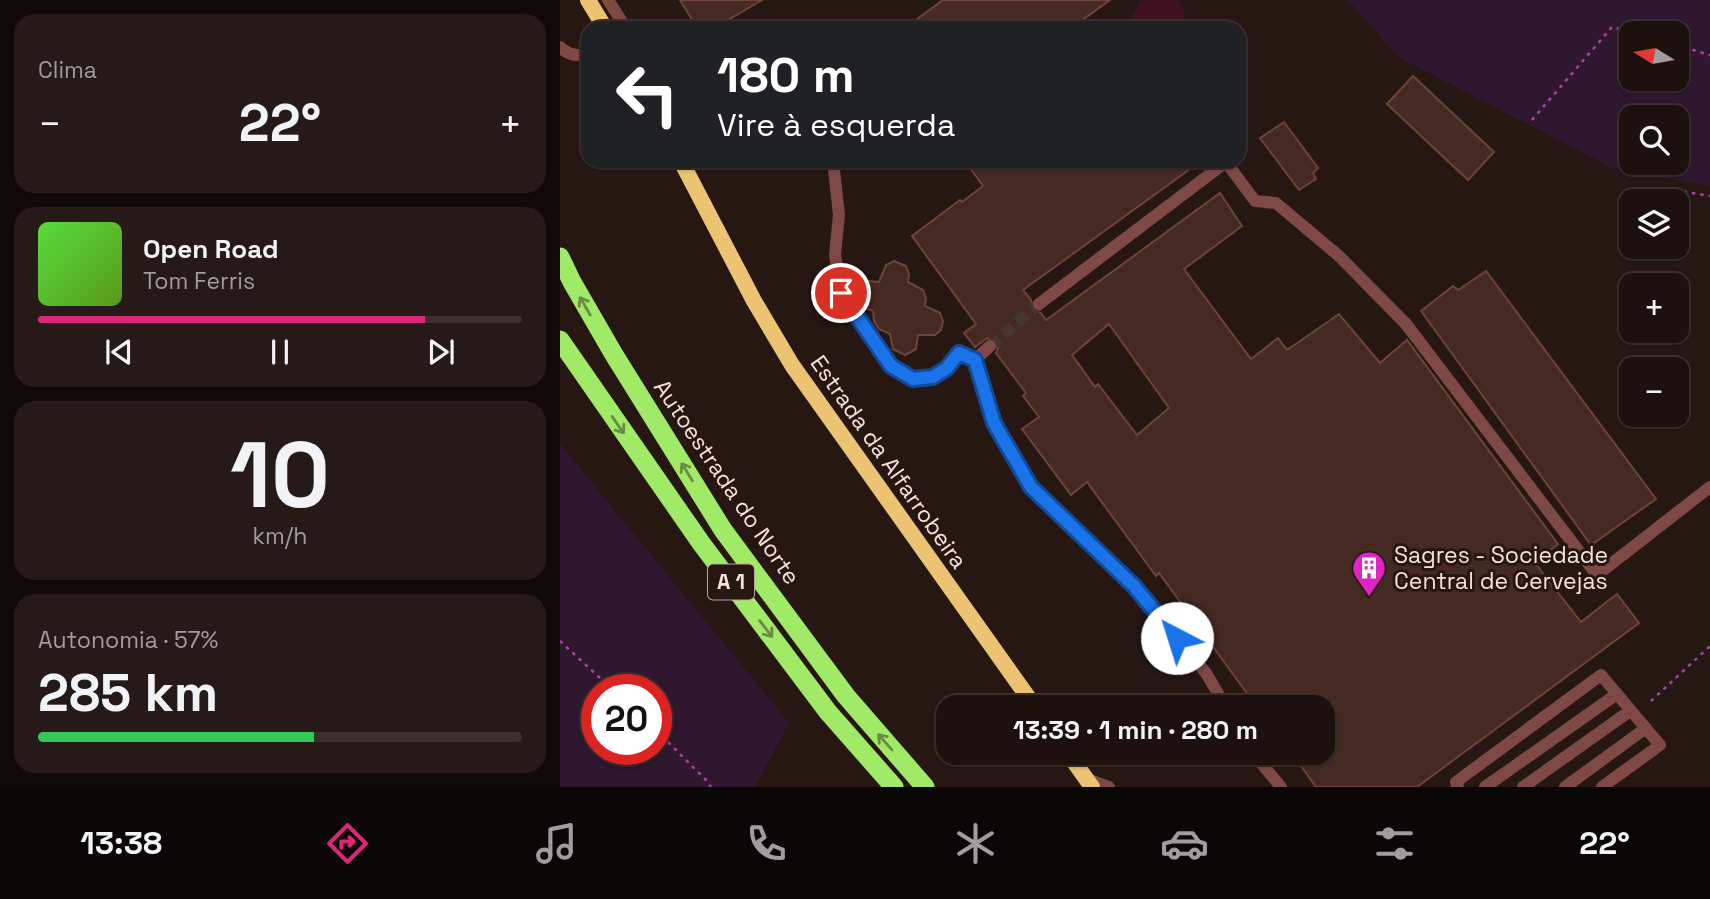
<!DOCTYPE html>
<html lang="pt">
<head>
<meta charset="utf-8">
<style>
  :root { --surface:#1c110e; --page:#251a17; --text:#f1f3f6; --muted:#a09d9e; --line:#3a312e; --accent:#db2777 }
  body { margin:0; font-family:"Space Grotesk",sans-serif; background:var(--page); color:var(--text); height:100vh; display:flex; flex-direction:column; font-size:26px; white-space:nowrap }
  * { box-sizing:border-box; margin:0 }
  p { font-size:23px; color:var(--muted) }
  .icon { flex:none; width:38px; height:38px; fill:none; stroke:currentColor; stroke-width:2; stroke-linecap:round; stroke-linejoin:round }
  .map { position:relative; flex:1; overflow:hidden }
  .side { display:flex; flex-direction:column; gap:14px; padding:14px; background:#0f0908; width:560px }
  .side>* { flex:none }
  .banner { position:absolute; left:21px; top:21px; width:665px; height:147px; border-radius:21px; box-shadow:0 2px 5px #0004,0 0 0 2px var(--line); background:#202124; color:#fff; overflow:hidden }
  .needle { width:46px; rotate:281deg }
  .tools { position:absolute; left:1059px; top:21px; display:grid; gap:14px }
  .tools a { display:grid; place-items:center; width:70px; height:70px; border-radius:14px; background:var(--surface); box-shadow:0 2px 5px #0004,0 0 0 2px var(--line); font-size:35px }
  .speed { position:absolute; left:21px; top:674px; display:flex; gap:14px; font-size:35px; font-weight:700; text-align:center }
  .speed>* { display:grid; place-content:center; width:91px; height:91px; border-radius:50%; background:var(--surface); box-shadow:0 2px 5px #0004,0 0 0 2px var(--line); line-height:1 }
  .speed .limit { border:10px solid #d22; background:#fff; color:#111 }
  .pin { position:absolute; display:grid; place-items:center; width:60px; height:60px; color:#fff; margin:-30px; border:4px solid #fff; border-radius:50%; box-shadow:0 2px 7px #0007 }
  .me { position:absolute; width:77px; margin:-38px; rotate:320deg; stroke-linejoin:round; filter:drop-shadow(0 0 5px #0008) }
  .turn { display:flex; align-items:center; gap:24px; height:147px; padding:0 21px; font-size:32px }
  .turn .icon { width:91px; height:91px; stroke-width:2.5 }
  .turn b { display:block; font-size:49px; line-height:60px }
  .big { font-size:52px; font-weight:700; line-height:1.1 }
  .side .card { flex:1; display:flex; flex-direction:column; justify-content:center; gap:10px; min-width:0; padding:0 24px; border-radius:21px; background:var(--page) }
  .side .dial { align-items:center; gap:0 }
  .dial b { font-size:91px; line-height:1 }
  .song { display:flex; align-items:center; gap:21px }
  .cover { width:84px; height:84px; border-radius:10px; background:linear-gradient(135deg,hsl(110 70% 55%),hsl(90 70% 35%)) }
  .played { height:7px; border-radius:4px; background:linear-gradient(90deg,var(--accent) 80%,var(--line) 80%) }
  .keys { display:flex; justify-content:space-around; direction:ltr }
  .heat { display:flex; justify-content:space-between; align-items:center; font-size:38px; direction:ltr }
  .charge { height:10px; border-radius:5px; background:linear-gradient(90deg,#34c759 57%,var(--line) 0) }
  .trip { position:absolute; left:376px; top:695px; width:399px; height:70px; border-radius:21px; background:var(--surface); box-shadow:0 2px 5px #0004,0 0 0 2px var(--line); font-weight:700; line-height:70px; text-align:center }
  .menu { display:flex; height:112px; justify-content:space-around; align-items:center; background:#0b0706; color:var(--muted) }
  .menu .icon { width:49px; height:49px }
  .menu .on { color:var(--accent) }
  .menu b { font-size:32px; color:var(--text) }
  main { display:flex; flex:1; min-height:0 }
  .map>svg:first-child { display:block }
</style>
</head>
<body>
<main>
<section class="side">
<div class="card"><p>Clima</p>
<div class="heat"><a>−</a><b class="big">22°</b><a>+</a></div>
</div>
<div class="card">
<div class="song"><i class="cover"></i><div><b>Open Road</b><p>Tom Ferris</p></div></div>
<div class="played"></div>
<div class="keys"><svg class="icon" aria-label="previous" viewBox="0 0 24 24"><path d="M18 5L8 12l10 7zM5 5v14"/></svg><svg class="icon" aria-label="pause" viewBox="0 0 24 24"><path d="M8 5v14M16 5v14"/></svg><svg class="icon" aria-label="next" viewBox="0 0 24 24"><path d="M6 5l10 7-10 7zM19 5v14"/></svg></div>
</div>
<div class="card dial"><b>10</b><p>km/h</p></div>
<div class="card"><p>Autonomia · 57%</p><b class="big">285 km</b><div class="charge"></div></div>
</section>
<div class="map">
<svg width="1150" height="787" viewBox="0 0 1150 787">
  <rect width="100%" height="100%" fill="#261713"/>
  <!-- green -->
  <g fill="#2f172f" fill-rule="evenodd">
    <path d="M788 0H1150V186L1052 168 838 57ZM1071 33H1116V79H1071ZM1071 117H1116V163H1071Z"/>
    <path d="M0 444 229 723 195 787H0ZM37 690H96V749H37Z"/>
  </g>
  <!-- water -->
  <path fill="#401221" d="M580 0H619L625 12 623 28H576L573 16Z"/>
  <!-- building -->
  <g fill="#442a22" stroke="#6d4437" stroke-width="2" fill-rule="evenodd">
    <path d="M120 0H202L154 28H137Z"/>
    <path d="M383 0H550L521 21 527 28H345Z"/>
    <path d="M853 76 934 152 908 180 827 104Z"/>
    <path d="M724 122 758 168 753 173 756 179 739 190 700 138Z"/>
    <path d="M405 161H641L463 290 471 300 473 310 481 313 486 320 660 193 682 226 624 269 691 359 718 338 727 350 779 314 820 363 847 340 998 544 975 563 1021 622 1057 594 1079 623 857 787H756L731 752H763V707H697L599 573 596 576 527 482 511 495 462 429 479 417 463 396 466 393 436 353 438 348 437 341 427 338 415 347 404 333 416 324 352 236 400 200 402 202 423 186ZM549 324 609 408 577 435 538 384 535 387 512 355Z"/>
    <path d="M334 261 346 266 349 274 348 282 363 290 366 298 365 306 380 313 383 321 381 330 375 335H358L356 349 345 355 333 349 330 334 319 329 314 321 313 311 302 306 297 298 301 285 309 281 319 282 326 265Z"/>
    <path d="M926 271 1096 499 1031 545 861 311 893 286 898 290Z"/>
  </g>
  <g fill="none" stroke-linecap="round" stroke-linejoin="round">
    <!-- minor-tunnel -->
    <path stroke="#463531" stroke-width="12" stroke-dasharray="12 6" stroke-linecap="butt" d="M430 346 479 304"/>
    <!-- path -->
    <g stroke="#a841aa" stroke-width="2.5" stroke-dasharray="3.5 5" stroke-linecap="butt">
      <path d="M1116 45 1150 55"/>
      <path d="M972 120 1052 27 1074 33"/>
      <path d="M1115 190 1150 196"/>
      <path d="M0 641 53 690"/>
      <path d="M1091 701 1150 646"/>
      <path d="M96 730 146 780 151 787"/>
    </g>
    <!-- minor -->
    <g stroke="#7e4945" stroke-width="12">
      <path d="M48 0 66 28"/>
      <path d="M0 47C8 55 17 57 28 53"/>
      <path d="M273 161 279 215 275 255 281 293 331 366 353 379 373 377 387 368 399 353 415 360 434 423 471 487 574 586 646 673 666 707"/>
      <path d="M479 304 666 162 695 201 716 203 779 256 846 324 1037 575 1150 487"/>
      <path d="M415 360 430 346"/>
      <path d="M692 752 721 787"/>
      <path d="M525 778 549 787"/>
      <path d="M898 787 896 782 1041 675 1100 745 1042 787"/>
      <path d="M925 787 1057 694"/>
      <path d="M963 787 1070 711"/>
      <path d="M1005 787 1086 728"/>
    </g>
    <!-- major -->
    <g stroke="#ebc372" stroke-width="16">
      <path d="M28 0 45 28"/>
      <path d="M121 161 194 301 232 365 475 707"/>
      <path d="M507 752 532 787"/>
    </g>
    <!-- highway -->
    <g stroke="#a1ea68" stroke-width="19">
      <path d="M0 257 12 282 53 353 163 530 286 696 365 787"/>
      <path d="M0 340 141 543 268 712 334 787"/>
    </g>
  </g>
  <!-- one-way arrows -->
  <defs><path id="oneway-shaft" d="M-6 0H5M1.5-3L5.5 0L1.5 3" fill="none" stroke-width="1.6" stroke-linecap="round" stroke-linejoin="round" transform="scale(1.75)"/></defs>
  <g stroke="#6a8b42">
    <use href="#oneway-shaft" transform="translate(25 306) rotate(-120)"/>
    <use href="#oneway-shaft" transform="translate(58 425) rotate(55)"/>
    <use href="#oneway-shaft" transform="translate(127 472) rotate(-122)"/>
    <use href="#oneway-shaft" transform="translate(206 629) rotate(53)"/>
    <use href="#oneway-shaft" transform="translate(325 742) rotate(-131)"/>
  </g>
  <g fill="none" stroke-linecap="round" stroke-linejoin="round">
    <!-- route casing -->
    <g stroke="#114b97" stroke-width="18">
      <path id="route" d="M281 293 331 366 353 379 373 377 387 368 399 353 415 360 434 423 471 487 574 586 617 638"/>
    </g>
    <!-- route -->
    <use href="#route" stroke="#1a73e8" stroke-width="12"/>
  </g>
  <!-- icons -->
  <defs>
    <g id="building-pin" transform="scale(1.75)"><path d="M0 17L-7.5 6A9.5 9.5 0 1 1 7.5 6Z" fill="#e023c5" stroke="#261713"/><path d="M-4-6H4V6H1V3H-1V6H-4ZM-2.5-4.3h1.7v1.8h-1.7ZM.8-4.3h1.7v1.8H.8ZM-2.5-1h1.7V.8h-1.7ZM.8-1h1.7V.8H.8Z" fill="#fff"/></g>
  </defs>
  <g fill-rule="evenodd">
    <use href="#building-pin" x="809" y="568"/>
  </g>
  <g text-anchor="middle" stroke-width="6" stroke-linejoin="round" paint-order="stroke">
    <!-- shield labels -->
    <rect fill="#261713" stroke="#baa4a0" stroke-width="2" x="148" y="564.5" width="46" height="35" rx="5"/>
    <g font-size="21" font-weight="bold" fill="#fae1dd">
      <text x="171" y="589">A 1</text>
    </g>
    <!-- street labels -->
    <g font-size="23" fill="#fae1dd" stroke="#261713">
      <text transform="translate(329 462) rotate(55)" y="8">Estrada da Alfarrobeira</text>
      <text transform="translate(167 482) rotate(56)" y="8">Autoestrada do Norte</text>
    </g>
    <!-- poi labels -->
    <g font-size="23" fill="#fae1dd" stroke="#261713" text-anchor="start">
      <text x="834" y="563">Sagres - Sociedade<tspan x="834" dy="26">Central de Cervejas</tspan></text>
    </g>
  </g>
</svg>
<div class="tools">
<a><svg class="needle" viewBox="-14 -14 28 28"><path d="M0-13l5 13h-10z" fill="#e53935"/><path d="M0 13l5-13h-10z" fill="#a09d9e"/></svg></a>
<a><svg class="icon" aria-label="search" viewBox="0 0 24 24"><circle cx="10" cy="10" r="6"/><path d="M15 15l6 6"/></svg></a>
<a><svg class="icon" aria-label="layers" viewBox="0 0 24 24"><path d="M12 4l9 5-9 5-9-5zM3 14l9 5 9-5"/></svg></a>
<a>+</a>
<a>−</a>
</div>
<div class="speed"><div class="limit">20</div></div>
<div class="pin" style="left:281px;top:293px;background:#d93025"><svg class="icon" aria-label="arrive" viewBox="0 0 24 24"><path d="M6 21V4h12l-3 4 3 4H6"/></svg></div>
<svg class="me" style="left:617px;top:638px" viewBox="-20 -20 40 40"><circle r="19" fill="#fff"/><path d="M0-13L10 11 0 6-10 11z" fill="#1a73e8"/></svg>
<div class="trip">13:39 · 1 min · 280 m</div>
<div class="banner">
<div class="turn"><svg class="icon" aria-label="left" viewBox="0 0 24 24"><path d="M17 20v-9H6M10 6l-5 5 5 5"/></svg><div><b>180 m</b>Vire à esquerda</div></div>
</div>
</div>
</main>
<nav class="menu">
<b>13:38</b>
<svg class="icon on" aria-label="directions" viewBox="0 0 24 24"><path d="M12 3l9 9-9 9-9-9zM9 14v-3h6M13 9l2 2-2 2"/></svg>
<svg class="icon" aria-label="music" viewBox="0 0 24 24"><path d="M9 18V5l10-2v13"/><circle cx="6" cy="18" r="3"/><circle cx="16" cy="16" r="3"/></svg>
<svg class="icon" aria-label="phone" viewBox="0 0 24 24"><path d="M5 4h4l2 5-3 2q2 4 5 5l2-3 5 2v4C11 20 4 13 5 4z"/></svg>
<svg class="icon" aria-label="climate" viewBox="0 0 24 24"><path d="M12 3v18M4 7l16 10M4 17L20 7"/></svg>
<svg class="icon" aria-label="car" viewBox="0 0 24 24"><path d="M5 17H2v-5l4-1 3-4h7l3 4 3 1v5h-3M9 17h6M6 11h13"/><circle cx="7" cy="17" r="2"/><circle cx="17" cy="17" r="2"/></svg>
<svg class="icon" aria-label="filters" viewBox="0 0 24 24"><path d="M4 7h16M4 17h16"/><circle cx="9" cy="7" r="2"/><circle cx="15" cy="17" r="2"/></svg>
<b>22°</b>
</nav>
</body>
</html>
